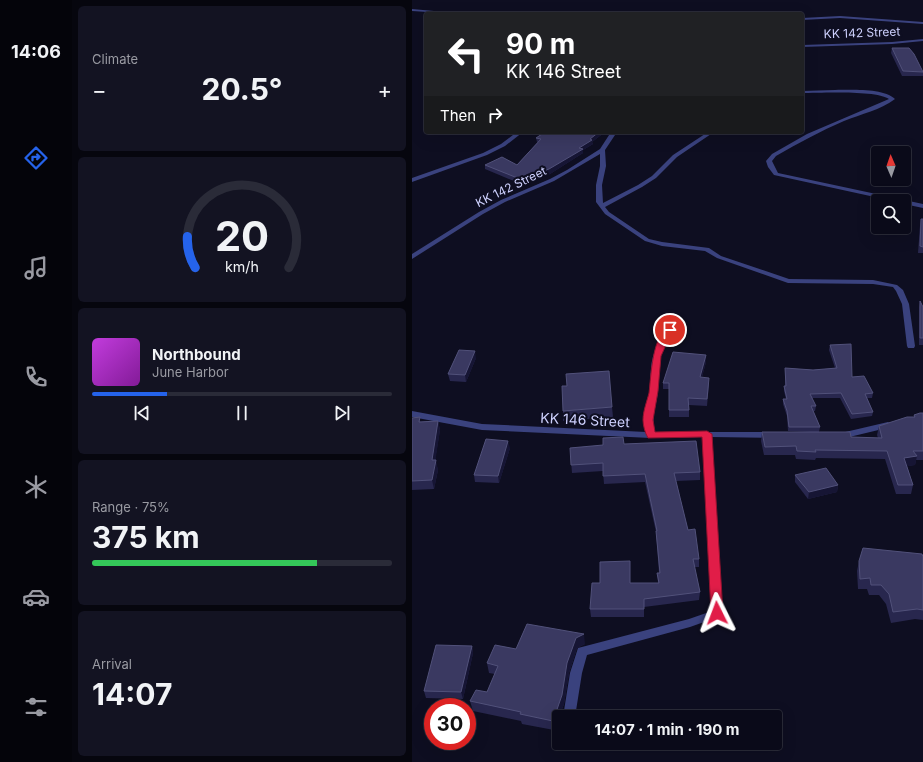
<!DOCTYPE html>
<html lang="en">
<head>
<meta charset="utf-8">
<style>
  :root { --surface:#0a0a19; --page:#131322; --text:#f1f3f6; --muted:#999aa2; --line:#2a2b38; --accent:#2563eb }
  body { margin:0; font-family:Inter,sans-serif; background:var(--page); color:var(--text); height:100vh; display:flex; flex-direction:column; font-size:15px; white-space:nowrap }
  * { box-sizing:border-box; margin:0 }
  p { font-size:13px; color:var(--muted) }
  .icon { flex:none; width:22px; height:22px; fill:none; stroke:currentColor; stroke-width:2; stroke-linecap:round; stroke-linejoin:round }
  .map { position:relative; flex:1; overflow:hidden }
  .panel { display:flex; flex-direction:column; gap:6px; padding:6px; background:#06060e; width:340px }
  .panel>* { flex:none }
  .top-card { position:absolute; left:12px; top:12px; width:380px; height:122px; border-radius:4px; box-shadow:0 4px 16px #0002,0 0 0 1px var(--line); background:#202124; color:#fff; overflow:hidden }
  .needle { width:26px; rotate:358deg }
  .tools { position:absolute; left:459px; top:146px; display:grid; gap:8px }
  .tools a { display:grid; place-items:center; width:40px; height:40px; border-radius:4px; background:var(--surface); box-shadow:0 4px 16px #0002,0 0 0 1px var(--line); font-size:20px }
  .speed { position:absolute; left:12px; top:698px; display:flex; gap:8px; font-size:20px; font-weight:700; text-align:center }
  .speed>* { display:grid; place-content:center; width:52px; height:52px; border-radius:50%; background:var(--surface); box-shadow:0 4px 16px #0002,0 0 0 1px var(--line); line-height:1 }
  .speed .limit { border:6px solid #d22; background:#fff; color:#111 }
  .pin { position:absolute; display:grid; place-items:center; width:34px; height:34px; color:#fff; margin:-17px; border:2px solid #fff; border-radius:50%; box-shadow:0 1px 4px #0007 }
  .me { position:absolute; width:44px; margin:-22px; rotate:357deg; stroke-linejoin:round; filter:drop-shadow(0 0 3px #0008) }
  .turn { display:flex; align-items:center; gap:14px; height:84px; padding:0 16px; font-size:18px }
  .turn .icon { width:52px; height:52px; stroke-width:2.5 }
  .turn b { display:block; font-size:28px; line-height:34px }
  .then { display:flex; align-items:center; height:38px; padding:0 16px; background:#0003; gap:8px; font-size:15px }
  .big { font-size:30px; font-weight:700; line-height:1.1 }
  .panel .card { flex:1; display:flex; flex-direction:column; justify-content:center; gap:6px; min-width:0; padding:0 14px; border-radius:6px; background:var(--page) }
  .panel .dial { align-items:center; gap:0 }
  .dial svg { height:104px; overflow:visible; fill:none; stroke:var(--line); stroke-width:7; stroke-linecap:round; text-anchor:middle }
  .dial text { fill:var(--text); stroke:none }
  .song { display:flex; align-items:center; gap:12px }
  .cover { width:48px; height:48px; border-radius:6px; background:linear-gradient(135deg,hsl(290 70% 55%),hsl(290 70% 35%)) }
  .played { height:4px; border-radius:2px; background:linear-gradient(90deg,var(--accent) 25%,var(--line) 25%) }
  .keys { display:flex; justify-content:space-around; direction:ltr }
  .heat { display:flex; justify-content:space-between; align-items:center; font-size:22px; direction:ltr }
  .charge { height:6px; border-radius:3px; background:linear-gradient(90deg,#34c759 75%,var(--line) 0) }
  .trip { position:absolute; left:140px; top:710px; width:230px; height:40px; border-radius:4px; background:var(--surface); box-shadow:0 4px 16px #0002,0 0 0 1px var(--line); font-weight:700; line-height:40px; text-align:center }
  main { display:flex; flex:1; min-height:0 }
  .dock { display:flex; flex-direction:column; width:72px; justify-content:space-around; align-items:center; background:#04040a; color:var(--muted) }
  .dock .icon { width:28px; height:28px }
  .dock .active { color:var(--accent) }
  .dock b { font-size:18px; color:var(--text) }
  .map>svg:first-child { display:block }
</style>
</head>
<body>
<main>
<nav class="dock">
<b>14:06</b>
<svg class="icon active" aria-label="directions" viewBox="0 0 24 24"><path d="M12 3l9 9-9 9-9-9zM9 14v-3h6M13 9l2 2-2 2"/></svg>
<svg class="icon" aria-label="music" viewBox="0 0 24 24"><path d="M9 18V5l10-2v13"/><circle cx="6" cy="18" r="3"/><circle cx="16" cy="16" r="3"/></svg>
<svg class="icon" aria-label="phone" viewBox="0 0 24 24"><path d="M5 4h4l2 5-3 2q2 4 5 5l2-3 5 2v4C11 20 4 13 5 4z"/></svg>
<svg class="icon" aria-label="climate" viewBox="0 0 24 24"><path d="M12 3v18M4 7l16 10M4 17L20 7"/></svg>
<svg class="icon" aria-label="car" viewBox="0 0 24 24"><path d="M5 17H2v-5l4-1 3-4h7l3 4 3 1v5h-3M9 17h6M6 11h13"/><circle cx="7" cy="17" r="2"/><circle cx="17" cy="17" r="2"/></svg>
<svg class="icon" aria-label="filters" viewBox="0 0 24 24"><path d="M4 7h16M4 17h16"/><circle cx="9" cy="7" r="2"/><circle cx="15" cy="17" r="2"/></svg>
</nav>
<section class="panel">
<div class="card"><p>Climate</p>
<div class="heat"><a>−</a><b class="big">20.5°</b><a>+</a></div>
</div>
<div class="card dial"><svg viewBox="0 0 100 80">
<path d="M14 69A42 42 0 1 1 86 69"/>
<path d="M14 69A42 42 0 0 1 8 45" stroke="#2563eb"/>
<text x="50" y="56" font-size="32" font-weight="700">20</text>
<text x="50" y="72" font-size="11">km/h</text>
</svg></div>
<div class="card">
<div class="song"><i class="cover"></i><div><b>Northbound</b><p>June Harbor</p></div></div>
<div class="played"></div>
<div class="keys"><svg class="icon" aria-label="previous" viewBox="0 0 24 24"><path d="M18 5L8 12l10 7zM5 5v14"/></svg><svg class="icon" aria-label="pause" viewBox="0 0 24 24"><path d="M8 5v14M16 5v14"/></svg><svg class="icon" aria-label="next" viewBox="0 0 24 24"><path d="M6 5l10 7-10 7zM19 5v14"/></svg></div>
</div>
<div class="card"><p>Range · 75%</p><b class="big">375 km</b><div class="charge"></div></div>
<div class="card"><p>Arrival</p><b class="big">14:07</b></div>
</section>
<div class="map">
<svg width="511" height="762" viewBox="0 0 511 762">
  <rect width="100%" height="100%" fill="#0e0e21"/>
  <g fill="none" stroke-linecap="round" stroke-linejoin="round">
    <!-- street -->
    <g fill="#3a427e" fill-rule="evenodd">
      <path d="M0 9 44 13 46 14 0 11Z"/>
      <path d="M428 16 511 22V24L428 18 390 20V18Z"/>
      <path d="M511 39V41L480 44 390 47V45L480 42Z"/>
      <path d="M423 90C439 90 471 88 483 99 469 110 449 114 432 121 409 131 386 143 364 156L360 161 366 173 511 204V208L492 204V201H481L362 175 356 167 354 161 360 154 395 134 477 99C464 90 408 93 390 93V91Z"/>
      <path d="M105 132H111L93 146 75 155 0 182V178L71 153 89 144Z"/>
      <path d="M199 132H205L193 150 194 166 190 185 191 203 226 185 240 176 261 155 296 132H302L265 157 244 178 230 187 193 207 197 212 237 239 250 242 297 248 309 256 377 279 461 280 485 285 491 290 497 304 503 346 502 348H496L495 346 490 304 484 291 481 287 461 284 376 283 305 258 293 251 250 246 233 241 193 214 184 202V185L188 166V154L142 181 93 202 71 214 0 259V254L67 212 89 200 138 179 155 170 188 149Z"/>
      <path d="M255 328H258L262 330C254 340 248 354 247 367 246 376 247 384 246 392 244 408 239 416 243 432H360L364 435 360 438 299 437 310 613 309 616 278 627 175 655 170 673 163 717H151L158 673 166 648 277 619 300 611 291 437 239 438 70 430 0 417V411L70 424 234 432C231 416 235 408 238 393 239 384 238 376 239 368 240 354 247 339 255 328Z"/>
      <path d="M476 422 480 425 479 427 429 439 425 436 429 433Z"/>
    </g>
  </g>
  <!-- wall -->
  <g fill="#28274e">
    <path d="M480 48 511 71V76H490L479 53Z"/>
    <path d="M124 132H193L180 142 181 144 171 150V153L138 174 109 184 73 169V165H105L126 142H125L124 138 132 133Z"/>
    <path d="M509 219H511V253H506L508 225Z"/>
    <path d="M508 301 511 307V345H507V307Z"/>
    <path d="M418 345 440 377 461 393 460 398H455L461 412 460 416 439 419 428 398H400L404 406 403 411H401L408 427 407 432 439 437 466 438 465 435 467 426 502 417V415L511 413V460H504L503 465 495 466 501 485 499 494H484L473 459 404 458 403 460 384 459 383 455H352L349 441 350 432H398L376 431 375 416 371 404V399H374L372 391V386H373V368L401 370 423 368 417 350Z"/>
    <path d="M294 355V362L290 377 297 384 295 406 277 405V417H257V389H251V383Z"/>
    <path d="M64 358 54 382 38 381 36 374Z"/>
    <path d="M200 407 201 417 151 421V411Z"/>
    <path d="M0 418 9 422 26 421 28 430 23 460 26 470 22 489 0 490Z"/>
    <path d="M212 444 288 472V480L264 481 276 530 287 559V567H282L288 592 287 600 232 607V617H179L178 609 218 583H246L245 573H247L244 532 233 482 192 484 191 471 160 473 158 448Z"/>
    <path d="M98 448 87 483 63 482 62 475Z"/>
    <path d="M383 475 426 485 425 492 396 499 383 482Z"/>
    <path d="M511 557V620L503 619 479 623 474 604 467 595H457L455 589H446L445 571 447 561Z"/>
    <path d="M173 644 165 648 157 673 152 704 142 730 110 724 109 721 61 711 58 701 75 692 83 674 77 673 75 663 104 649Z"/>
    <path d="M60 646 61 653 51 699 14 698 12 691Z"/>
  </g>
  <!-- shaded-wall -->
  <g fill="#161534">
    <path d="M187 132H193L180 142 181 144 171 150V153L138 174 109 184 108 179 167 148Z"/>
    <path d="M63 351 64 358 54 382 53 375Z"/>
    <path d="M294 355V362L288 384V377Z"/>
    <path d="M26 421 28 430 22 470 20 460Z"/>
    <path d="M96 441 98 448 87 483 86 476Z"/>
    <path d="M505 456 503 465 490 467 492 458Z"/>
    <path d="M24 460 26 470 22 489 20 480Z"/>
    <path d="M426 485 425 492 396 499 397 492Z"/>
    <path d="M172 634 173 644 165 648 157 673 152 704 142 730 141 721 155 663 164 638Z"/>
    <path d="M60 646 61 653 51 699 49 692Z"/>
  </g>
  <!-- building -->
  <g fill="#3a3961" stroke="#51517a">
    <path d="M480 48H497L502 54 511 72 491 71Z"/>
    <path d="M133 132H187L178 139 180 140 167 148 171 149 137 169 108 179 73 165 90 157 105 165 129 139 124 138Z"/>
    <path d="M509 219H511V247L508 246Z"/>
    <path d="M508 301 511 307V338H508Z"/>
    <path d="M439 344 440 377 452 376 461 393 453 394 461 412 440 414 429 393 398 394 404 406H399L408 427H377L375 411 371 399H375L372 386H374L373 368 401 370 425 368 418 345Z"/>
    <path d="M47 350 63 351 53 375 36 374Z"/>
    <path d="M261 352 294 355 288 377 297 378 295 399 276 398 277 410H257V383H251Z"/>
    <path d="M197 371 200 407 151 411 150 386H155L154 374Z"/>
    <path d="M508 413H511V451H501L505 456 492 458 501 485H486L475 451 403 450 404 452 385 451 384 446 353 447 350 432H438L439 437 470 438 467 426 495 417H503L502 415Z"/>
    <path d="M8 417 7 422 26 421 20 460H24L20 480 0 481V418Z"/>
    <path d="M211 437 212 444 284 441 288 472 262 473 276 530 283 529 287 559H281L288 592 232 599V609H178L180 583H188V562L218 561V583H247L245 573H248L244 531H245L233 474 191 476V463L159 465 158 448 191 445V438Z"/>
    <path d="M74 439 96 441 86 476 62 475Z"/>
    <path d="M414 468 426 485 397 492 383 475Z"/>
    <path d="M451 548 510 554 511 557V610L505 609 481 612 477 594 469 585H459L458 578 448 579 447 561Z"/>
    <path d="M115 624 172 634 164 638 155 663 150 695 141 721 108 714 109 712 58 701 64 690 75 692 86 666 75 663 83 645 104 649Z"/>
    <path d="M24 645 60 646 49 692 12 691Z"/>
  </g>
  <!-- route -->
  <path fill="#e11d48" stroke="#92132f" d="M258 328 262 330 258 336 249 356 246 391 241 420 243 432 295 431 300 434 311 613 309 617 305 618 301 617 299 613 290 437 236 438C233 433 231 425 231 420 231 411 235 401 237 393 239 378 240 332 258 328Z"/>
  <g text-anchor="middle" stroke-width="4" stroke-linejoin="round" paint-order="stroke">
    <!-- far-street labels -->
    <g font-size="12" fill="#ced1fe" stroke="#0e0e21">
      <text transform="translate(450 33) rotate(-2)" y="4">KK 142 Street</text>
      <text transform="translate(99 187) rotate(-26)" y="4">KK 142 Street</text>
    </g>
    <!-- street labels -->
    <g font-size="14" fill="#ced1fe" stroke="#0e0e21">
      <text transform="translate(173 420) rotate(3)" y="5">KK 146 Street</text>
    </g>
  </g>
</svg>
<div class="tools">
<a><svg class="needle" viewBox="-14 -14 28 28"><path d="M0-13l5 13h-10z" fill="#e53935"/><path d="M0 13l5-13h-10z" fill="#999aa2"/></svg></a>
<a><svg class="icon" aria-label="search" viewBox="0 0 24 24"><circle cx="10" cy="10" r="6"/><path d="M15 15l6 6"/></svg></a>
</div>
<div class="speed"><div class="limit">30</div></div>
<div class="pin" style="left:258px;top:330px;background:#d93025"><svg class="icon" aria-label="arrive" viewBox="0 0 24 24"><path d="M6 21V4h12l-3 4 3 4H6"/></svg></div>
<svg class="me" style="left:305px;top:613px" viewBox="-20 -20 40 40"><path d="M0-17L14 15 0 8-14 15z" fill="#e11d48" stroke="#fff" stroke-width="4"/></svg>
<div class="trip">14:07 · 1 min · 190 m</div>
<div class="top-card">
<div class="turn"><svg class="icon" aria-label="left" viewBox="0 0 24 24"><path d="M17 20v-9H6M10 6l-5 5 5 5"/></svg><div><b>90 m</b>KK 146 Street</div></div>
<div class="then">Then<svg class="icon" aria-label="right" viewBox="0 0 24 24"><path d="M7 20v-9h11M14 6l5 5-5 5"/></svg></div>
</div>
</div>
</main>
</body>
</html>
